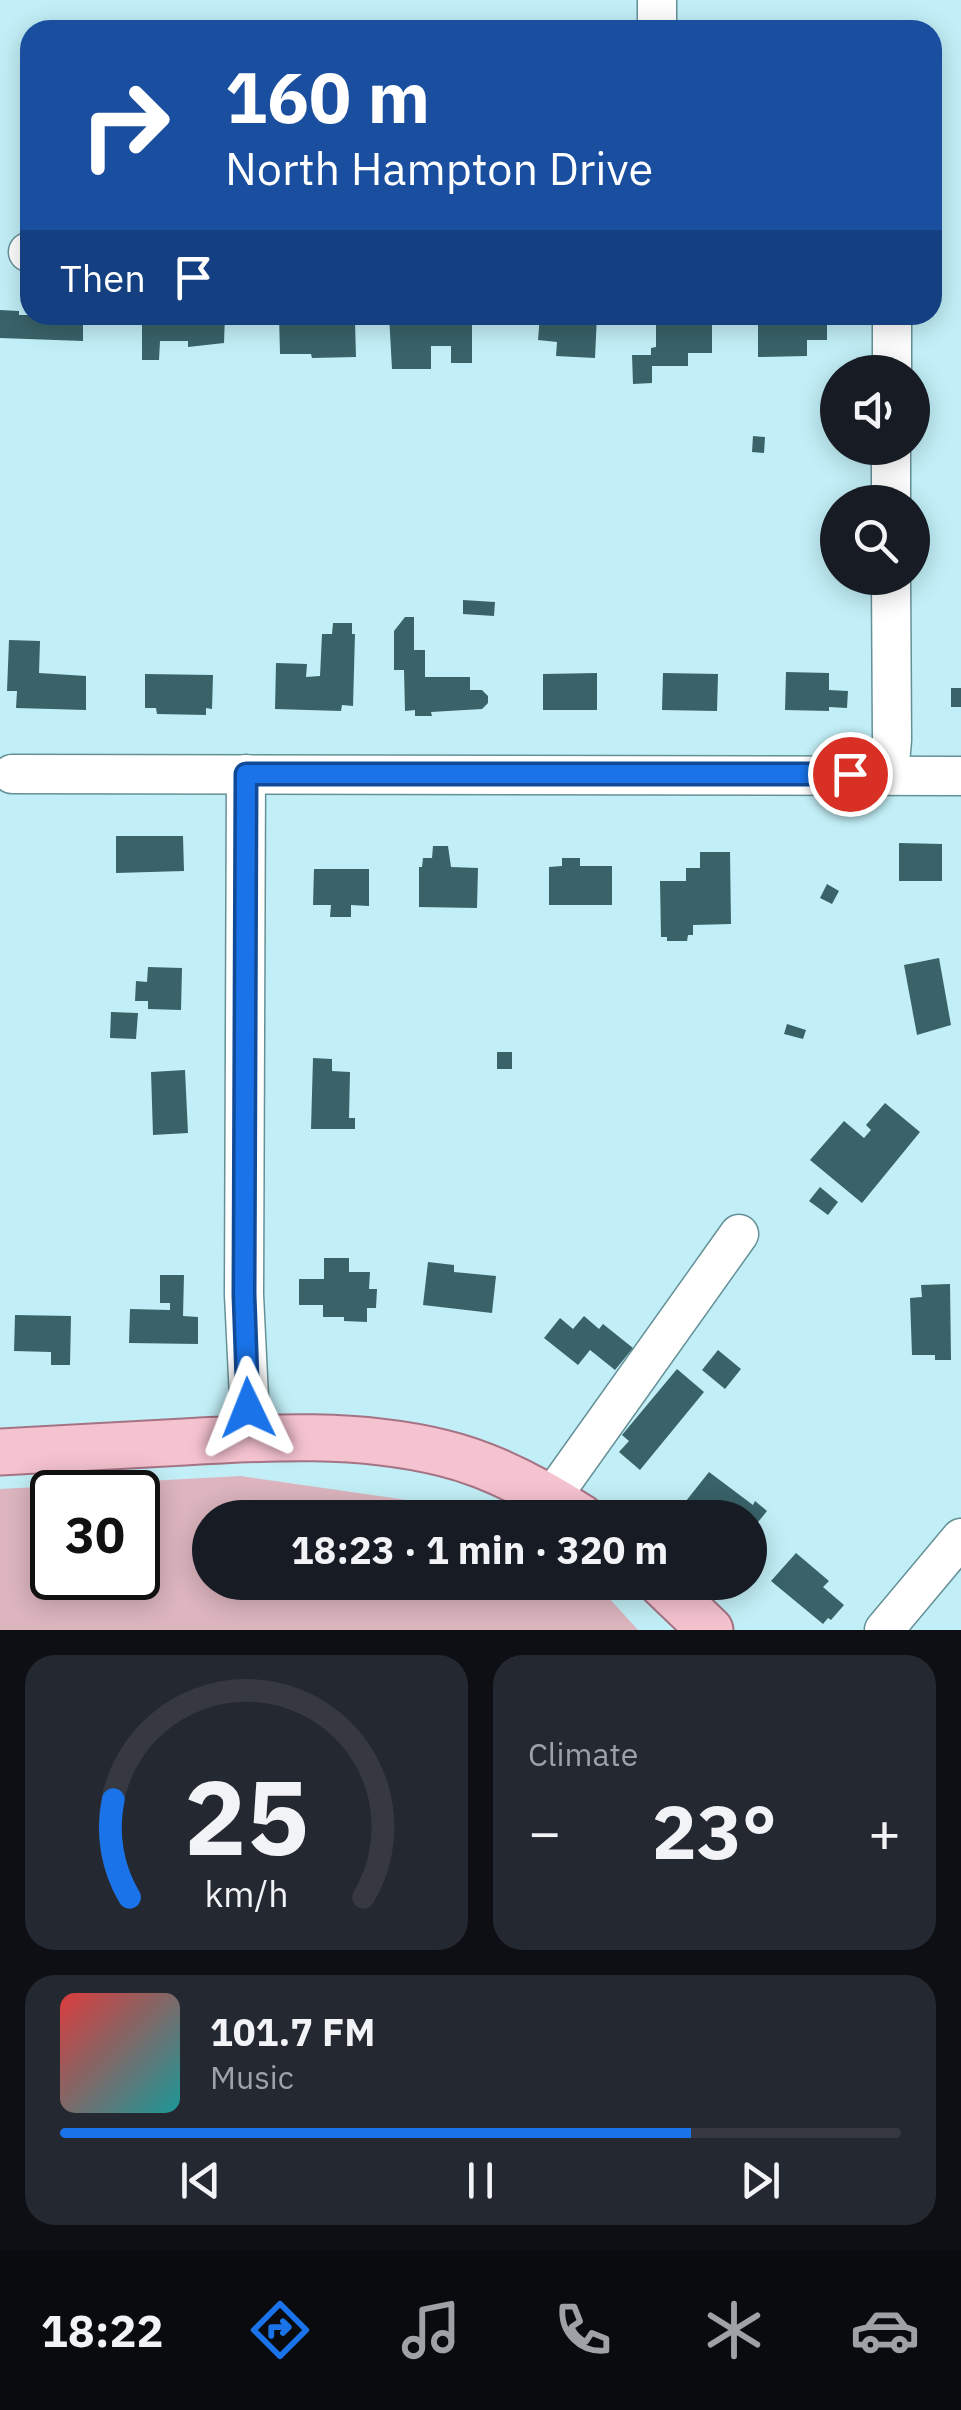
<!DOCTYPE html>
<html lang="en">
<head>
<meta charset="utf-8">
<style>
  :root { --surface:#171b24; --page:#242831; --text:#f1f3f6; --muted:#9ea1a6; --line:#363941; --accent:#1a73e8 }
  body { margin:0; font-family:"IBM Plex Sans",sans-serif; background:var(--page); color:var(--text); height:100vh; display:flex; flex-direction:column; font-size:38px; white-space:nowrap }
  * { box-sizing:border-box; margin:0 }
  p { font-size:32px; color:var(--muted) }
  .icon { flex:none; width:55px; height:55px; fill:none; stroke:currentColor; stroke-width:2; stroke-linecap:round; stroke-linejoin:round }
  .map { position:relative; height:1630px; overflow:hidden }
  .details { display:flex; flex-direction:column; gap:25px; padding:25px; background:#0d0f14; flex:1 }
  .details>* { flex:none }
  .top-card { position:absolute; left:20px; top:20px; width:922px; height:305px; border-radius:30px; box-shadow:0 5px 25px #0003; background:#1a4fa0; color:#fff; overflow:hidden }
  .buttons { position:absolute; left:820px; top:355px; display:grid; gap:20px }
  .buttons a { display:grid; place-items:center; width:110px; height:110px; border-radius:50%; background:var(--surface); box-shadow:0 5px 25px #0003; font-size:50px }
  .speed { position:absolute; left:30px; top:1470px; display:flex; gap:20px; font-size:50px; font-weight:700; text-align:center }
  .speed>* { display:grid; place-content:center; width:130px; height:130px; border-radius:50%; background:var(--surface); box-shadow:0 5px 25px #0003; line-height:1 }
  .speed .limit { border:5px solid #111; border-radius:15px; background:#fff; color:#111 }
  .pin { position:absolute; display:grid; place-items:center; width:85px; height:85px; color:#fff; margin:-42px; border:5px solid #fff; border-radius:50%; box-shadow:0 2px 10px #0007 }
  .me { position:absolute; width:110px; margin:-55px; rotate:358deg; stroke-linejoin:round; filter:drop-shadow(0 0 8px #0008) }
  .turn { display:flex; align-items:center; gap:35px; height:210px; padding:0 40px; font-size:45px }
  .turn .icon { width:130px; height:130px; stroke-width:2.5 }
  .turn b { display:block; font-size:70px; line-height:85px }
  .then { display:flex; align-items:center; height:95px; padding:0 40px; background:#0003; gap:20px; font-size:38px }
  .big { font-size:75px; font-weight:800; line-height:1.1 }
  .details .tile { flex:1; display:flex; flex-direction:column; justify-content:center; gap:15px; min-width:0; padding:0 35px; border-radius:30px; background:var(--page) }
  .details .dial { align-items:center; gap:0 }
  .dial svg { height:260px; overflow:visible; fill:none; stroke:var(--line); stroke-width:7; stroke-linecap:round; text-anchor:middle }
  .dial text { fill:var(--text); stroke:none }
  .song { display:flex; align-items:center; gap:30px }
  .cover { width:120px; height:120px; border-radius:15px; background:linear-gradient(135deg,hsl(0 70% 55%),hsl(180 70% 35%)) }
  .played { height:10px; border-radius:5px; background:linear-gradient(90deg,var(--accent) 75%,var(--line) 75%) }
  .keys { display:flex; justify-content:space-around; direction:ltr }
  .heat { display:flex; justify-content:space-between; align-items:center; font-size:55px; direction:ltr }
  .details .tiles { flex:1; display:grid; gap:25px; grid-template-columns:1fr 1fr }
  .tile:last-child { grid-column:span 2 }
  .trip { position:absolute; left:192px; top:1500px; width:575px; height:100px; border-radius:50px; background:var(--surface); box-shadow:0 5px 25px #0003; font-weight:800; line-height:100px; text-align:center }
  .dock { display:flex; height:160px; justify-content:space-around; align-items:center; background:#090b0e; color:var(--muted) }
  .dock .icon { width:70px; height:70px }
  .dock .current { color:var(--accent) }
  .dock b { font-size:45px; color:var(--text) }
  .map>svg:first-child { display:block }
</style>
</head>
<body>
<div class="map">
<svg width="961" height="1630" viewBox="0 0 961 1630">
  <rect width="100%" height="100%" fill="#c2eff7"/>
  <!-- green -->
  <path fill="#dcb5be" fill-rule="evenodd" d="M240 1476 407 1500 444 1517 210 1518V1582L578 1583 608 1597 638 1630H0V1489ZM52 1492H138V1578H52Z"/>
  <!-- building -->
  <g fill="#396369">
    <path d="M25 138H30V180H24Z"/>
    <path d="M0 310 19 311V315H83V341L0 338Z"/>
    <path d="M142 315H225L224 343 188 347V341H160L159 360H142Z"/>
    <path d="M279 315H312V322L355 321 356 357 312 358 311 354H280Z"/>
    <path d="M389 315H472V363H451V346H431V369H392Z"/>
    <path d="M540 315H597L595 358 556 356 557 342 538 340Z"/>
    <path d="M677 315H712V353H688V366H652V383L633 384 632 355H651V348L656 347V322H677Z"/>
    <path d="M758 315H827V340H807V356L758 357Z"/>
    <path d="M753 436 765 437 764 453 752 452Z"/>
    <path d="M463 600 495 602 494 616 463 614Z"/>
    <path d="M405 617H414V650H425V677H470V690H482L488 696V703L482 709 431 712 432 716H415V710L405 711 404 670H394V631Z"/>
    <path d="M333 623H352V634H355L353 706 342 705 341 711 275 709 276 663 307 664 306 677 320 676 322 634H332Z"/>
    <path d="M9 640 40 641 39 673 86 676V710L16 708 17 691H7Z"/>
    <path d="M786 672 829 673V690L848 691 847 708 829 707V711L785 710Z"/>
    <path d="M597 673V710H543V674Z"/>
    <path d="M663 673 718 674 717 711 662 710Z"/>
    <path d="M145 674 213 675 212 709 206 708V715L157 714 156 708H145Z"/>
    <rect x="951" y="688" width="10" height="19"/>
    <path d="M116 836H183L184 871 116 873Z"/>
    <path d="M899 843 942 844V881H899Z"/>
    <path d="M433 846H448L451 867 478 868 477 908 419 907V867H422L423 858H432Z"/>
    <path d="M700 852H730L731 924 693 925V935H688L687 941H667V937H661L660 881H686V868H700Z"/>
    <path d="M562 858H580V866H612V905H549V867L562 866Z"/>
    <path d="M314 869H369V906L351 905V917H330L331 905H313Z"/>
    <path d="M827 884 839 891 832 904 820 898Z"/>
    <path d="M939 958 951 1025 917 1035 904 965Z"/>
    <path d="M148 967 182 968 181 1010 148 1009V1001H135L136 981 147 982Z"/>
    <path d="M111 1012 138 1013 136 1039 110 1038Z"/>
    <path d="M787 1024 806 1030 803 1039 784 1034Z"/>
    <rect x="497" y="1052" width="15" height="17"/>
    <path d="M313 1058 332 1059V1071L350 1072 349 1118H355V1129H311Z"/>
    <path d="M185 1070 188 1133 153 1135 151 1072Z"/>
    <path d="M885 1103 920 1132 862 1203 810 1160 844 1121 864 1138 871 1130 866 1125Z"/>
    <path d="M820 1187 838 1202 828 1215 809 1201Z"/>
    <path d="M324 1258H349V1272H370L369 1289H377L376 1308H367V1322L344 1321V1317H323V1305H299V1279H324Z"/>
    <path d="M428 1262 454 1265V1272L496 1276 492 1313 423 1305Z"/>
    <path d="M160 1275H184L183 1316 198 1317V1344L129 1343 130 1309 170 1310V1303H160Z"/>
    <path d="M950 1284 951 1360H935V1355H912L910 1298 922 1297 921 1285Z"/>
    <path d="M15 1315 71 1316 70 1365H51V1352L14 1351Z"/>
    <path d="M584 1316 599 1329 603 1324 633 1348 615 1370 590 1350 578 1365 544 1338 560 1318 573 1329Z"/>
    <path d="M718 1350 741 1369 725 1389 702 1370Z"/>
    <path d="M677 1369 704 1392 640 1470 619 1452 629 1441 622 1435Z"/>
    <path d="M709 1472 753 1505 755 1501 767 1511 750 1532V1518H703L686 1501Z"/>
    <path d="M796 1553 829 1581 823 1587 844 1605 831 1620 828 1618 823 1624 771 1581Z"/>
  </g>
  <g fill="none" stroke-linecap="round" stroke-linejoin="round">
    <!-- minor casing -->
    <g stroke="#659097" stroke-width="41">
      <g id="minor">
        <path d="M657 30V0"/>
        <path d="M28 252H30"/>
        <path d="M892 372V315"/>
        <path d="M891 502V448"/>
        <path d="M12 774 961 776"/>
        <path d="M246 774 244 1295 251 1438"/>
        <path d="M889 774 892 740 891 578"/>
        <path d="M551 1498 739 1234"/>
        <path d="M884 1630 961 1538"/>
      </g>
    </g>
    <!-- major casing -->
    <g stroke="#a57484" stroke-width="49">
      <g id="major">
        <path d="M0 1452C61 1449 123 1445 184 1442 271 1437 358 1432 443 1453 493 1465 539 1490 582 1518"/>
        <path d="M660 1582 710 1630"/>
      </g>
    </g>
    <!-- minor -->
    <use href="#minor" stroke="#fff" stroke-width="38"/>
    <!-- major -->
    <use href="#major" stroke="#f5c2d0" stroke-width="45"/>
  </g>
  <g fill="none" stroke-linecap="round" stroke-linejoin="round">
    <!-- route casing -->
    <g stroke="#114b97" stroke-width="25">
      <path id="route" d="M248 1408 244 1295 246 774H850"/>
    </g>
    <!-- route -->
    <use href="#route" stroke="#1a73e8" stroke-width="18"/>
  </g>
</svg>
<div class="buttons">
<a><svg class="icon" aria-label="sound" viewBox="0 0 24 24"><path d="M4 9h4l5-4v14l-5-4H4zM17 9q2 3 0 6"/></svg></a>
<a><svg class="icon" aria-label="search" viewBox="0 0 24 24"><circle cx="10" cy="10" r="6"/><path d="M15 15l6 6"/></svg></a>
</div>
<div class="speed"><div class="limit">30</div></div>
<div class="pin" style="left:850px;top:774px;background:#d93025"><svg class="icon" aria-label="arrive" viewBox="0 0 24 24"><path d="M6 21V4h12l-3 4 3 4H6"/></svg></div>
<svg class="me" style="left:248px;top:1408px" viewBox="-20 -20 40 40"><path d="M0-17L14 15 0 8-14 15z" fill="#1a73e8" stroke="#fff" stroke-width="4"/></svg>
<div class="trip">18:23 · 1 min · 320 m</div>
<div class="top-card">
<div class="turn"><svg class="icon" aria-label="right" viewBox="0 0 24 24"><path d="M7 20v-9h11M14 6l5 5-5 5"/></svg><div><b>160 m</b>North Hampton Drive</div></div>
<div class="then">Then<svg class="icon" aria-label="arrive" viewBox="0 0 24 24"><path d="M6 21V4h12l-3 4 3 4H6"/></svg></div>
</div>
</div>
<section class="details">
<div class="tiles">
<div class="tile dial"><svg viewBox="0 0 100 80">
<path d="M14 69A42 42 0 1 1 86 69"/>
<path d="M14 69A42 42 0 0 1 9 39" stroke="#1a73e8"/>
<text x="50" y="56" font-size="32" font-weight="700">25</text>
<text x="50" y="72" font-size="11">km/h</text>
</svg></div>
<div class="tile"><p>Climate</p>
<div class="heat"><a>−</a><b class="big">23°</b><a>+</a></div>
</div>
<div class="tile">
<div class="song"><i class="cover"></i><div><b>101.7 FM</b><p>Music</p></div></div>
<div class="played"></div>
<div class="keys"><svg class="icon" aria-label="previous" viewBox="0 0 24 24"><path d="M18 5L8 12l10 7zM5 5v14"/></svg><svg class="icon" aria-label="pause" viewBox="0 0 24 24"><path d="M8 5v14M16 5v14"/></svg><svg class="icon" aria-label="next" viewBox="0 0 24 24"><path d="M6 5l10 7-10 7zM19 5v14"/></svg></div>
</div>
</div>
</section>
<nav class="dock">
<b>18:22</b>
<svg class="icon current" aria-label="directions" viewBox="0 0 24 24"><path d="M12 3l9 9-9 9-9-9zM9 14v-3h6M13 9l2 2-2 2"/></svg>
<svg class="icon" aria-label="music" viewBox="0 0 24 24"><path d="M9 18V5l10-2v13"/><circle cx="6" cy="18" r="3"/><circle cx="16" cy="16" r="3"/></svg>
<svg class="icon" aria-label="phone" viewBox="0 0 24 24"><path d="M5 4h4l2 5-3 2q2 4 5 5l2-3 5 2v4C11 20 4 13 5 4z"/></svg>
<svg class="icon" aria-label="climate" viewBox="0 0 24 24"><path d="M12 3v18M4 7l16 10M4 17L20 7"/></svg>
<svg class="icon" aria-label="car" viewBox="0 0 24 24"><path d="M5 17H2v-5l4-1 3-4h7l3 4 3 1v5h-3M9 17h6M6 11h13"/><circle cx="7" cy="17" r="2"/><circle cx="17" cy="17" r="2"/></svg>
</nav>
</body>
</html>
